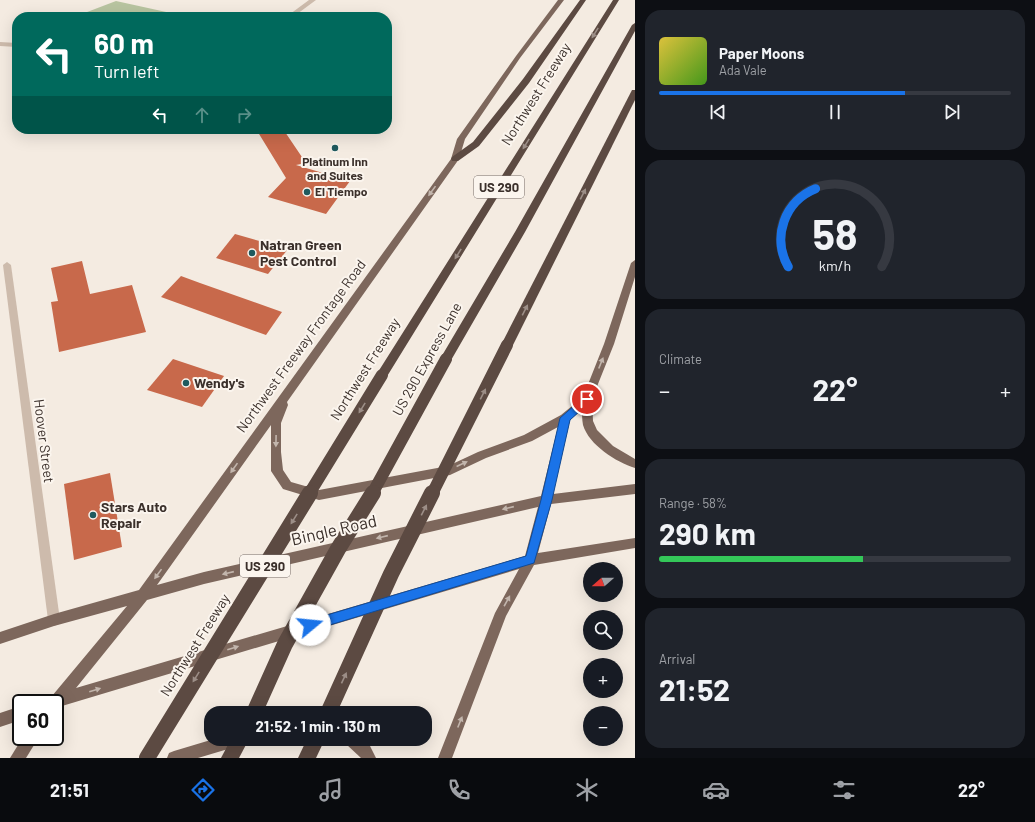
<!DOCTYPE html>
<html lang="en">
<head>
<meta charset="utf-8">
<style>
  :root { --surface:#171b24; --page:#20242c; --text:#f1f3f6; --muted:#9ea1a6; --line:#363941; --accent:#1a73e8 }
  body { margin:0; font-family:Barlow,sans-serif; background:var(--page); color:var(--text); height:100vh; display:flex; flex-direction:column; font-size:15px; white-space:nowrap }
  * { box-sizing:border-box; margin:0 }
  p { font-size:13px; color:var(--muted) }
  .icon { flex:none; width:22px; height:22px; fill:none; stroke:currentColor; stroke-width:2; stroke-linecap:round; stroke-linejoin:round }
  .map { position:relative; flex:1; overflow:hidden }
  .details { display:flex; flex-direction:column; gap:10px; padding:10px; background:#0d0f14; width:400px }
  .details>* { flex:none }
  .banner { position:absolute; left:12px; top:12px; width:380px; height:122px; border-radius:16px; box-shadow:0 4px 16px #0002; background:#00695c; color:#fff; overflow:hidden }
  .needle { width:26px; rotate:250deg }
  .buttons { position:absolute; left:583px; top:562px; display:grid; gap:8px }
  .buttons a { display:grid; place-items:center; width:40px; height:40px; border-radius:50%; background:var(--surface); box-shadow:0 4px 16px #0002; font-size:20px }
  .speed { position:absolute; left:12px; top:694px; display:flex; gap:8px; font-size:20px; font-weight:700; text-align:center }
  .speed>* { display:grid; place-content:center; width:52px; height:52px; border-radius:50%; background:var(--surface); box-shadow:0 4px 16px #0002; line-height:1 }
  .speed .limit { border:2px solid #111; border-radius:6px; background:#fff; color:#111 }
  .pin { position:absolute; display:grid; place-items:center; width:34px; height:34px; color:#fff; margin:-17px; border:2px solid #fff; border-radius:50%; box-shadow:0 1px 4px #0007 }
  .me { position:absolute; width:44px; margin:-22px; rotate:73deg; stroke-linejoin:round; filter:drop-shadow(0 0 3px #0008) }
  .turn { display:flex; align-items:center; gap:14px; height:84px; padding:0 16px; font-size:18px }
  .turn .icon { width:52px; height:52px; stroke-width:2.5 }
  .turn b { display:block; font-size:28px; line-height:34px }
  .lanes { display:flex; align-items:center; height:38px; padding:0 16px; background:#0003; justify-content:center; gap:20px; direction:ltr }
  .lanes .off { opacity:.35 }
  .big { font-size:30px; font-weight:700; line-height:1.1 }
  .details .card { flex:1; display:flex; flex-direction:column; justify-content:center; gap:6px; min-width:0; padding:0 14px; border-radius:16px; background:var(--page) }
  .details .dial { align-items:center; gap:0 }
  .dial svg { height:104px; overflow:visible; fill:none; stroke:var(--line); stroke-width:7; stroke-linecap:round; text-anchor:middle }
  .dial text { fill:var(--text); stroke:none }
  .song { display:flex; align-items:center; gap:12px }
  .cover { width:48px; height:48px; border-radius:6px; background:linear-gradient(135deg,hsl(50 70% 55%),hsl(100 70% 35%)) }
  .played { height:4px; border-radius:2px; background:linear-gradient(90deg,var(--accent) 70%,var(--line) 70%) }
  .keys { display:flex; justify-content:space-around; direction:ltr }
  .heat { display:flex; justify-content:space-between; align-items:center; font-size:22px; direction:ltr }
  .charge { height:6px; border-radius:3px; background:linear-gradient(90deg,#34c759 58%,var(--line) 0) }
  .trip { position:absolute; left:204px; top:706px; width:228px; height:40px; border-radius:16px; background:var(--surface); box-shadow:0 4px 16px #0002; font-weight:700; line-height:40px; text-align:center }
  .tabs { display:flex; height:64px; justify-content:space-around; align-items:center; background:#090b0e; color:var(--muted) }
  .tabs .icon { width:28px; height:28px }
  .tabs .active { color:var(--accent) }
  .tabs b { font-size:18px; color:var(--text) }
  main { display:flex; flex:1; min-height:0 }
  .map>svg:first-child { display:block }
</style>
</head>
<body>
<main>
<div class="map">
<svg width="635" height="758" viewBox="0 0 635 758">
  <rect width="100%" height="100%" fill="#f4ebe1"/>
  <!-- green -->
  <path fill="#b8c4a0" d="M116 1 189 17H74Z"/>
  <!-- building -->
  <g fill="#c8694b">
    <path d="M256 129H283L306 163 296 165 350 181 326 214 268 197 286 178Z"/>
    <path d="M235 234 288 249 268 274 216 258Z"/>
    <path d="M82 261 90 294 132 285 146 332 59 352 51 302 58 301 51 268Z"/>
    <path d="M181 276 200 283 282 312 266 335 161 297Z"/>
    <path d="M173 359 224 376 202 407 147 390Z"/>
    <path d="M110 473 122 547 74 560 64 484Z"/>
  </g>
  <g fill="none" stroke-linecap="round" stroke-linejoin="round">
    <!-- minor -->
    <g fill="#cdbbac" fill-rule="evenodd">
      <path d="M309 0H316L293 17H286Z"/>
      <path d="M0 42 17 43V47L0 46Z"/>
      <path d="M7 262 11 265 60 620 59 624 54 626 49 624 48 620 3 265Z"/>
    </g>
    <!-- major -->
    <g fill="#7d675c" fill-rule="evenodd">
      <path d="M558 0H564L520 58 465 139 459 159 287 402 288 405 281 423V452L283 470 291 482 319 490 448 466 478 452 524 435 561 415 583 397 604 344 631 263 635 260V277L614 344 592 399 593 421 597 430 613 446 635 459V468C616 462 589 445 583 425 582 420 582 414 582 409L570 420 553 494 635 484V494L551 504 538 553 635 538V548L534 565 506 616 452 758H438L495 613 519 569 62 706 55 711V703H48L52 696 127 606 54 626 0 644V632L54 614 139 590 451 159 457 139 516 56ZM271 425V471L283 489 319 500 450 475 486 458 532 441 558 427 541 496 204 572 157 585ZM538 507 525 556 76 688 147 600 204 584Z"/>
      <path d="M21 706V720L0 727V713Z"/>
      <path d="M23 737H39L26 758H10Z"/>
      <path d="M214 739H245L243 744 238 746 198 758H167L169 753 174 751Z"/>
      <path d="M344 739H362L370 746 376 758H361L346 744Z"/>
    </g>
    <!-- highway -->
    <g fill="#5c4a42" fill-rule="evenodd">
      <path d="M580 0H586L529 83 479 146 458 161H452L451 159 452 157 473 142 523 79Z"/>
      <path d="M613 0H619L386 378 382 379 378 378 376 375 378 372Z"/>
      <path d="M635 23V31L525 232 450 362 446 363 442 362 440 359 515 232 632 25Z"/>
      <path d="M632 90H635V100L513 345 511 348H503L501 345Z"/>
      <path d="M231 739H249L239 758H221Z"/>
      <path d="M307 739H325L316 758H298Z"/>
    </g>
    <!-- highway-bridge-far1 -->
    <g stroke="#5c4a42" stroke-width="12">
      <path d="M309 494 382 375"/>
      <path d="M372 494 446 359"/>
      <path d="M432 494 507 345"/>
    </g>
    <!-- highway-bridge -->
    <g stroke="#5c4a42" stroke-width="16">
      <path d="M254 713 285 644 338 549 373 493"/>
      <path d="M328 713 391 574 432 493"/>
      <path d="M147 758 310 493"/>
    </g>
  </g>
  <!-- one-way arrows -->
  <defs><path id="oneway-solid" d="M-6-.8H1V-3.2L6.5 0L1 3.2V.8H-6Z"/></defs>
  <g fill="#9c8e87">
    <use href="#oneway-solid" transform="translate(595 33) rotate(122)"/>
    <use href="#oneway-solid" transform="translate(526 144) rotate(122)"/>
    <use href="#oneway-solid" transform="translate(583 194) rotate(-63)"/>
    <use href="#oneway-solid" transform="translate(458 254) rotate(122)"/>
    <use href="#oneway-solid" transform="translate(525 310) rotate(-63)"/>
    <use href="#oneway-solid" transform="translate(483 394) rotate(-63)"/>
    <use href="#oneway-solid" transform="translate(362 408) rotate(122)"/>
    <use href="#oneway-solid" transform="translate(424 510) rotate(-63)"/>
    <use href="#oneway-solid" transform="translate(294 519) rotate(122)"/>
    <use href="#oneway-solid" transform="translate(196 677) rotate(122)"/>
    <use href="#oneway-solid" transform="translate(344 678) rotate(-65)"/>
  </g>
  <g fill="#c2b5ac">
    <use href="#oneway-solid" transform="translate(432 191) rotate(126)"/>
    <use href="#oneway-solid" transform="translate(601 363) rotate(-68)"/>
    <use href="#oneway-solid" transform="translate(276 441) rotate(91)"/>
    <use href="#oneway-solid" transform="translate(462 464) rotate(-25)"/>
    <use href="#oneway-solid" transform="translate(234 468) rotate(125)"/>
    <use href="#oneway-solid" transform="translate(508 508) rotate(167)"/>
    <use href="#oneway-solid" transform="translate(382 537) rotate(167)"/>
    <use href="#oneway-solid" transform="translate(228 573) rotate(167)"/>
    <use href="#oneway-solid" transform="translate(158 574) rotate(126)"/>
    <use href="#oneway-solid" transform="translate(507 601) rotate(-61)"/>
    <use href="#oneway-solid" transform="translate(233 648) rotate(-17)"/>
    <use href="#oneway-solid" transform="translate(95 690) rotate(-17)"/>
    <use href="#oneway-solid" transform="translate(460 722) rotate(-68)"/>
  </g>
  <!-- route -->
  <path fill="#1a73e8" stroke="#114b97" d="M587 396 592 399 590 402 570 420 552 500 534 563 310 631 306 629 304 625 306 621 310 620 526 556 541 500 560 418 584 397Z"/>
  <!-- markers -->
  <g fill="#1f5a5e" stroke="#fbf5ee" stroke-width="1.5">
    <circle cx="335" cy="148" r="4"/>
    <circle cx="307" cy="192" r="4"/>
    <circle cx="252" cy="253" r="4"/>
    <circle cx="186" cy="383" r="4"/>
    <circle cx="93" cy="515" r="4"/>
  </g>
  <g text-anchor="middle" stroke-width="4" stroke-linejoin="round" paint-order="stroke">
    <!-- far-poi labels -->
    <g font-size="12" font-weight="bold" fill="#3b302b" stroke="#fbf5ee">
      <text x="335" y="166">Platinum Inn<tspan x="335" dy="14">and Suites</tspan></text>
      <text x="315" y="196" text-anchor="start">El Tiempo</text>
    </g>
    <!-- shield labels -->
    <g fill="#fbf5ee" stroke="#756b66" stroke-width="1">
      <rect x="474" y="176" width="50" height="22" rx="3"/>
      <rect x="240" y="555" width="50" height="22" rx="3"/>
    </g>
    <g font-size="13" font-weight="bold" fill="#3b302b">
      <text x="499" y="192">US 290</text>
      <text x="265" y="571">US 290</text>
    </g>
    <!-- street labels -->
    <g font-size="14" fill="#3b302b" stroke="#fbf5ee">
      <text transform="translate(536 94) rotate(-58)" y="5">Northwest Freeway</text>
      <text transform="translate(301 346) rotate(-54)" y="5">Northwest Freeway Frontage Road</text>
      <text transform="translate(427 359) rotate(-61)" y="5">US 290 Express Lane</text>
      <text transform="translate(365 369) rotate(-58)" y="5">Northwest Freeway</text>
      <text transform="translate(44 441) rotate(83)" y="5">Hoover Street</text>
      <text transform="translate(195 645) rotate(-58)" y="5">Northwest Freeway</text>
    </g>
    <!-- poi labels -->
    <g font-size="14" font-weight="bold" fill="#3b302b" stroke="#fbf5ee" text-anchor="start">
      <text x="260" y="250">Natran Green<tspan x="260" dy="16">Pest Control</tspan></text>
      <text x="194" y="388">Wendy's</text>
      <text x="101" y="512">Stars Auto<tspan x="101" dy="16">Repair</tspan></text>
    </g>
    <!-- near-street labels -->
    <g font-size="17" fill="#3b302b" stroke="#fbf5ee">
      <text transform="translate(334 530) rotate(-13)" y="6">Bingle Road</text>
    </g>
  </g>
</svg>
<div class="buttons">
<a><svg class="needle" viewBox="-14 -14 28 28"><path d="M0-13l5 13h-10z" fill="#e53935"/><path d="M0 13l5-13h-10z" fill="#9ea1a6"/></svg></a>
<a><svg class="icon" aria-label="search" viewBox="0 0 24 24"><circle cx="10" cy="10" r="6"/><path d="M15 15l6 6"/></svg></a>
<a>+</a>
<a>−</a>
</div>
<div class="speed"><div class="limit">60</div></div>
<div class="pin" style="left:587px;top:399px;background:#d93025"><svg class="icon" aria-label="arrive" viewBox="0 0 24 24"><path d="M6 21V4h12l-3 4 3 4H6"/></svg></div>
<svg class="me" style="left:310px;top:625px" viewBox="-20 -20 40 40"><circle r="19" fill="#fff"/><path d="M0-13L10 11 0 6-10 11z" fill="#1a73e8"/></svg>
<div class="trip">21:52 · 1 min · 130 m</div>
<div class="banner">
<div class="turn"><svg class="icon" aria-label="left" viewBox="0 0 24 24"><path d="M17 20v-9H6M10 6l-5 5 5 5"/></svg><div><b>60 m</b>Turn left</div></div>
<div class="lanes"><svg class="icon" aria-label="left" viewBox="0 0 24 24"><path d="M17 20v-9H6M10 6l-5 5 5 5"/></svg><svg class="icon off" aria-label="ahead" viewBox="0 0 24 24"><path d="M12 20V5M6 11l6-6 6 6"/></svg><svg class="icon off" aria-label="right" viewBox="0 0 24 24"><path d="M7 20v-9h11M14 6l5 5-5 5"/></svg></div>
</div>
</div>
<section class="details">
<div class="card">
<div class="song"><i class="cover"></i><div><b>Paper Moons</b><p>Ada Vale</p></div></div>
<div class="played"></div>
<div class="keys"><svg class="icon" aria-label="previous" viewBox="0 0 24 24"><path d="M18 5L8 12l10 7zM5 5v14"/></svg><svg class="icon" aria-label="pause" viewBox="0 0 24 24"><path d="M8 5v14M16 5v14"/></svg><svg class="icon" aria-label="next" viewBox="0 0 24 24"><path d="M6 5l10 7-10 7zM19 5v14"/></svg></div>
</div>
<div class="card dial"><svg viewBox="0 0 100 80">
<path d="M14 69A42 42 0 1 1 86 69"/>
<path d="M14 69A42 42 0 0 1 35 9" stroke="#1a73e8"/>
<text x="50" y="56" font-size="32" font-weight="700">58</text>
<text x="50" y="72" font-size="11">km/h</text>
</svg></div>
<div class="card"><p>Climate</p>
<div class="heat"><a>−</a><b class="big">22°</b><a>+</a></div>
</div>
<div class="card"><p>Range · 58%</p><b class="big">290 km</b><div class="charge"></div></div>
<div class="card"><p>Arrival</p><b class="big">21:52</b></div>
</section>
</main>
<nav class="tabs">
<b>21:51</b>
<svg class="icon active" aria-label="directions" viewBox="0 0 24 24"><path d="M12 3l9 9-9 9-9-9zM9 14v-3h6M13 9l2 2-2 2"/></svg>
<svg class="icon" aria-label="music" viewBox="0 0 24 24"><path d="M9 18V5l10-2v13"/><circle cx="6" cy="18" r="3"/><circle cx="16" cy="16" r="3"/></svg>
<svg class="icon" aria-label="phone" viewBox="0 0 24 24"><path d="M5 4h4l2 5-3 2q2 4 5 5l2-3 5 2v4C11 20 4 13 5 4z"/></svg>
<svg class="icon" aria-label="climate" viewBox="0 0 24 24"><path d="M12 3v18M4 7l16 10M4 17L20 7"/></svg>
<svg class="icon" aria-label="car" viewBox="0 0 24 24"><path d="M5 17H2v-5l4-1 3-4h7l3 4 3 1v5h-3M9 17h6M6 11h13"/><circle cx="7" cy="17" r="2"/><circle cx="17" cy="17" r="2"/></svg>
<svg class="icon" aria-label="filters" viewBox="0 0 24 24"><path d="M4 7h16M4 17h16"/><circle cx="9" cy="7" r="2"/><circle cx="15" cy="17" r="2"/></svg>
<b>22°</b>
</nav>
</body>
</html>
